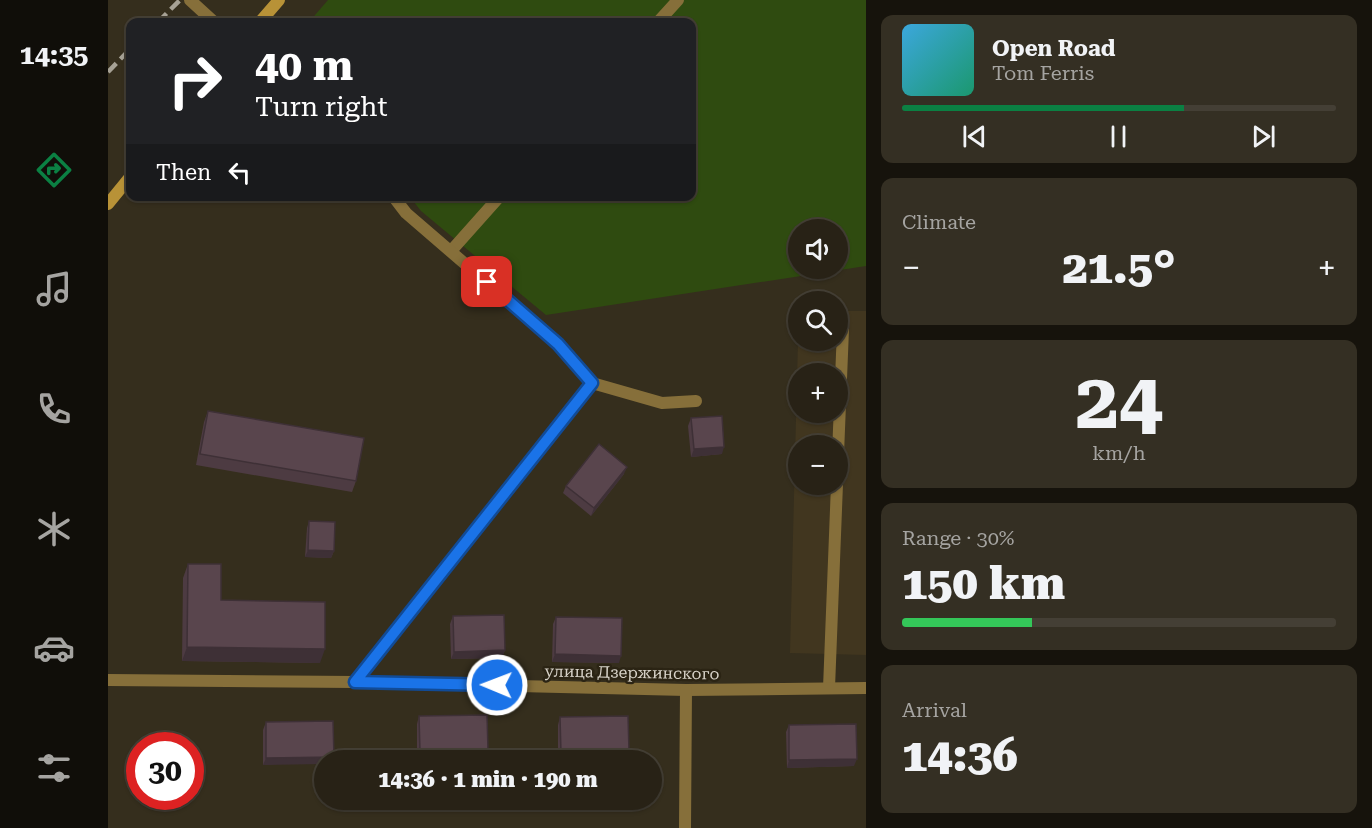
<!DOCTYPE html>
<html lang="en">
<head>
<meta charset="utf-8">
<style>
  :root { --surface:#282216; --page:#342f23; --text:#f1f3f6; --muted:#a5a4a1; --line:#443f35; --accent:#0b8043 }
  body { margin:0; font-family:"Roboto Serif",serif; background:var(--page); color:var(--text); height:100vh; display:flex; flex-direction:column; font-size:22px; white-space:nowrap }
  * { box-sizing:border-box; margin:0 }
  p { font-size:20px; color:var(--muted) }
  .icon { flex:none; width:33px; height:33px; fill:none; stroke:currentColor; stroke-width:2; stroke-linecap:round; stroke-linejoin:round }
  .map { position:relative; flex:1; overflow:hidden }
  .side { display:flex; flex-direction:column; gap:15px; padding:15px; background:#16130c; width:506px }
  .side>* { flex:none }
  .banner { position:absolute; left:18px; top:18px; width:570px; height:183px; border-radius:12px; box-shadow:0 2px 4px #0004,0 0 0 2px var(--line); background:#202124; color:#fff; overflow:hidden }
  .fabs { position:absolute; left:680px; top:219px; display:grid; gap:12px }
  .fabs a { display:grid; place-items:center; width:60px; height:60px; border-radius:50%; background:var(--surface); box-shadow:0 2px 4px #0004,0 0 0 2px var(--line); font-size:30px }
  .speed { position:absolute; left:18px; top:732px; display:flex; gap:12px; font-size:30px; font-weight:700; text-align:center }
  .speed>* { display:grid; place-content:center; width:78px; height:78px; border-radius:50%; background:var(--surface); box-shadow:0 2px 4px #0004,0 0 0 2px var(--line); line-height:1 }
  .speed .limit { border:9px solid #d22; background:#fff; color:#111 }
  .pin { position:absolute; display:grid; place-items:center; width:51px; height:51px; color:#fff; margin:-26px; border-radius:12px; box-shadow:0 3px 9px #0006 }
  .me { position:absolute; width:66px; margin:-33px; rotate:271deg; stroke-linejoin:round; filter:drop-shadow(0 0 4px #0008) }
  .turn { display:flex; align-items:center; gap:21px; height:126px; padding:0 30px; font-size:27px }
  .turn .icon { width:78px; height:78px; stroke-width:2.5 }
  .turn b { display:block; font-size:42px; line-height:51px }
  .then { display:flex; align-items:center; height:57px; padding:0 30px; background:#0003; gap:12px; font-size:22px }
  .big { font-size:45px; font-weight:800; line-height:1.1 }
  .side .card { flex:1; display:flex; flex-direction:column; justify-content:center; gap:9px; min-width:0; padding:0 21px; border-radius:12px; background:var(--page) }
  .side .dial { align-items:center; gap:0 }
  .dial b { font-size:78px; line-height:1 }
  .song { display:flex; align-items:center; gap:18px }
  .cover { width:72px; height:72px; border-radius:9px; background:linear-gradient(135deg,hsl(200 70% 55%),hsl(160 70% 35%)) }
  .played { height:6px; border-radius:3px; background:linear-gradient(90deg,var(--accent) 65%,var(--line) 65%) }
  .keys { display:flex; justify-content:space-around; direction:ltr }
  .heat { display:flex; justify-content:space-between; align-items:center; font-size:33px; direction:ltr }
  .charge { height:9px; border-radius:4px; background:linear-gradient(90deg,#34c759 30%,var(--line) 0) }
  .trip { position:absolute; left:206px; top:750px; width:348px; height:60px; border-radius:30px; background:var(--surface); box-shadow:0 2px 4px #0004,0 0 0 2px var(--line); font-weight:800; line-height:60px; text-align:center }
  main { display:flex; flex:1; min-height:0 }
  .tab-bar { display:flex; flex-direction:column; width:108px; justify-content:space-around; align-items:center; background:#100e09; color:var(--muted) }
  .tab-bar .icon { width:42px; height:42px }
  .tab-bar .current { color:var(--accent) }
  .tab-bar b { font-size:27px; color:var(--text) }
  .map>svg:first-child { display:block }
</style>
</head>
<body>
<main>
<nav class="tab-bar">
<b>14:35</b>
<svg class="icon current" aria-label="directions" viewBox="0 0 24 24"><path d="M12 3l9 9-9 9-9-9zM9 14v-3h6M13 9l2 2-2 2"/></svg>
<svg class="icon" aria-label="music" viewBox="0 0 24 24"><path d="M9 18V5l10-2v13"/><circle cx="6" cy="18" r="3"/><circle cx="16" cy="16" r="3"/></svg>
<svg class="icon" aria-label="phone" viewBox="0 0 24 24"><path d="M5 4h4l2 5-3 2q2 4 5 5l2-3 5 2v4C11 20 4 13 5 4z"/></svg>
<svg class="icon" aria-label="climate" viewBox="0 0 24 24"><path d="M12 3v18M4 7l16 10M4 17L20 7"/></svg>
<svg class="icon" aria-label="car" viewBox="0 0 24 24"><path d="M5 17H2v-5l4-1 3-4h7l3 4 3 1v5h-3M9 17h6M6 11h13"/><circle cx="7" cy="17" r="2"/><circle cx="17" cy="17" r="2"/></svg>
<svg class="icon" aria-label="filters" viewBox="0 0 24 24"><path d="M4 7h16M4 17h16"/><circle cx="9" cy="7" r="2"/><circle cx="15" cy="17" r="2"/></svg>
</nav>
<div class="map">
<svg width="759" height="828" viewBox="0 0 759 828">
  <rect width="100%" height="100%" fill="#352e1d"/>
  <!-- built -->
  <path fill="#41361f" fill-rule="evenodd" d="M729 311H758V655L682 653 690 341 729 340ZM690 374H729V412H690ZM690 446H729V484H690Z"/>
  <!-- green -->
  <path fill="#2f4b10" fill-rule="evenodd" d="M220 0H758V266L438 315 313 211 302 197 584 196V22H201ZM690 230H729V268H690Z"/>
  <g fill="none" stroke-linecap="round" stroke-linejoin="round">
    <!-- lane -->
    <g stroke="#866f3a" stroke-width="12">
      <path d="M82 0 106 22"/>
      <path d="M550 22 570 0"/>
      <path d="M343 251 392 196"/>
      <path d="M484 383 554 403 588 401"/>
      <path d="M729 479 735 329"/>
      <path d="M247 682 484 383 450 344 298 213 285 196"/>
      <path d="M721 688 729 484"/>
    </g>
    <!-- street -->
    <g stroke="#866f3a" stroke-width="12">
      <path d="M0 680 247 682 578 690 759 688"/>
      <path d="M577 828 578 690"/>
    </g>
    <!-- secondary -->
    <g stroke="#b89237" stroke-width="12">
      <path d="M152 22 171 0"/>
      <path d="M0 204 22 177"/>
    </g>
    <!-- rail -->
    <g stroke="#a6a195" stroke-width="4.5" stroke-dasharray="12 6" stroke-linecap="butt">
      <path d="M50 22 72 0"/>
      <path d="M0 72 22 49"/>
    </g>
  </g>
  <!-- wall -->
  <g fill="#4d3b42">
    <path d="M100 411 248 481 244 492 88 465 96 422Z"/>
    <path d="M583 418 614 454 583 457 580 426Z"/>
    <path d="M516 474 483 516 455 493 458 486Z"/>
    <path d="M201 521 226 551 223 558 197 557 199 528Z"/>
    <path d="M80 564 113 600 212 663 74 661 75 578Z"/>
    <path d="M345 616 397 650 394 658 343 659 342 624Z"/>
    <path d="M448 617 511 663 444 662 445 624Z"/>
    <path d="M311 716 377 758 309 759V724Z"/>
    <path d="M452 717 518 759 450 760V725Z"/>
    <path d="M158 722 226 757 224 760 155 765V730Z"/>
    <path d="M681 725 746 766 679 768 678 732Z"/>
  </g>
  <!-- shaded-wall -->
  <g fill="#3e3036">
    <path d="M616 447 614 454 583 457 586 449Z"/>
    <path d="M519 467 516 474 483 516 486 508Z"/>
    <path d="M200 550 226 551 223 558 197 557Z"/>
    <path d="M79 647 217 649 212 663 74 661Z"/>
    <path d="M397 650 394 658 343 659 346 652Z"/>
    <path d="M447 654 513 656 511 663 444 662Z"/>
    <path d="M380 750 377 758 309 759 312 752Z"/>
    <path d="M521 751 518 759 450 760 453 753Z"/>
    <path d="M226 757 224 760H216V764L155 765 158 758Z"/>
    <path d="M749 759 746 766 679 768 681 760Z"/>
  </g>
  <!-- building -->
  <g fill="#59454d" stroke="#3e3036" stroke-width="1.5">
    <path d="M100 411 256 438 248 481 92 454Z"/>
    <path d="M614 416 616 447 586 449 583 418Z"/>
    <path d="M491 444 519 467 486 508 458 486Z"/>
    <path d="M201 521 227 522 226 551 200 550Z"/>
    <path d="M80 564H113V600L217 602V649L79 647Z"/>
    <path d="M396 615 397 650 346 652 345 616Z"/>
    <path d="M448 617 514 618 513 656 447 654Z"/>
    <path d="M379 715 380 750 312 752 311 716Z"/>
    <path d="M520 716 521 751 453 753 452 717Z"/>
    <path d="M225 721 226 757 158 758V722Z"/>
    <path d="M748 724 749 759 681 760V725Z"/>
  </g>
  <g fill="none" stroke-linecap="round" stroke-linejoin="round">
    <!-- route casing -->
    <g stroke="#114b97" stroke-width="15">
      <path id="route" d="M379 282 450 344 484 383 247 682 389 685"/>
    </g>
    <!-- route -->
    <use href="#route" stroke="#1a73e8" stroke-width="10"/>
  </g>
  <g text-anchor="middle" stroke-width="5" stroke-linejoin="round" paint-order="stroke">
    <!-- street labels -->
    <g font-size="16" fill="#d7d2c8" stroke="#2b2414">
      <text transform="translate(524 672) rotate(1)" y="6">улица Дзержинского</text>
    </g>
  </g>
</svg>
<div class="fabs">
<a><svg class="icon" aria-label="sound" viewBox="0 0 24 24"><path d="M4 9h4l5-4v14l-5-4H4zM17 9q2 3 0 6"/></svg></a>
<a><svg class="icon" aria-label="search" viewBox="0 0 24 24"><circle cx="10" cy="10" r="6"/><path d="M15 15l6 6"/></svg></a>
<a>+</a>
<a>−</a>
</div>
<div class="speed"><div class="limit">30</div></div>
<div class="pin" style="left:379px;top:282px;background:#d93025"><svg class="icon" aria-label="arrive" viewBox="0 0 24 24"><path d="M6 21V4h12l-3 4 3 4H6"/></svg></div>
<svg class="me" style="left:389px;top:685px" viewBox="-20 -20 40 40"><circle r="17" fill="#1a73e8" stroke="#fff" stroke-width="3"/><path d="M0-11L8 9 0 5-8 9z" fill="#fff"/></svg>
<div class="trip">14:36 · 1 min · 190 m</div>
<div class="banner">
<div class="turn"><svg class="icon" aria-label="right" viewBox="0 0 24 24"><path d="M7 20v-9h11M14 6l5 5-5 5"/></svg><div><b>40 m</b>Turn right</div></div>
<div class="then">Then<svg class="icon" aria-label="left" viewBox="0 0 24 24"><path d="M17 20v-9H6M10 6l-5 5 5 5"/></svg></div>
</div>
</div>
<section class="side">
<div class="card">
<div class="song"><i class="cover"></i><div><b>Open Road</b><p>Tom Ferris</p></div></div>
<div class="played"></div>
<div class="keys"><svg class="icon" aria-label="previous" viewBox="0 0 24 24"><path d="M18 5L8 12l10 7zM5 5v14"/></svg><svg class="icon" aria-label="pause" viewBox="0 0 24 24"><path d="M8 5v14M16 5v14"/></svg><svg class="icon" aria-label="next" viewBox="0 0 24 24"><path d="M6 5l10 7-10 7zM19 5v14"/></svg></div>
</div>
<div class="card"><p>Climate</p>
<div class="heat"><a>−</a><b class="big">21.5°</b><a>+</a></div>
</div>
<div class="card dial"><b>24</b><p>km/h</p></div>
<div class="card"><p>Range · 30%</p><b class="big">150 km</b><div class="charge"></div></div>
<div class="card"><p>Arrival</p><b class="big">14:36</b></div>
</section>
</main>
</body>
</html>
